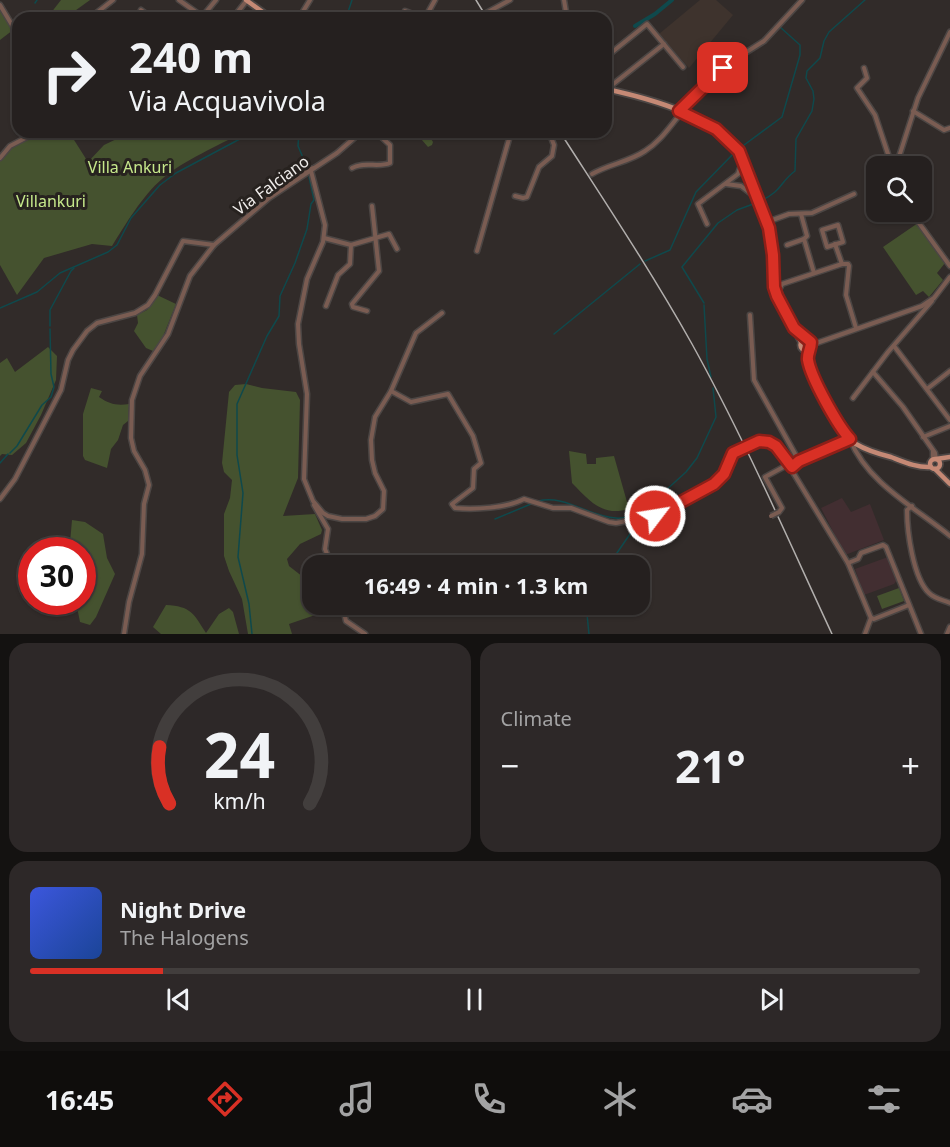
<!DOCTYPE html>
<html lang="en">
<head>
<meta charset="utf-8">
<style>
  :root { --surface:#25201f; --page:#2d2828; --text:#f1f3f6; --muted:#a3a3a4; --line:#423e3d; --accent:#d93025 }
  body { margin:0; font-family:"Noto Sans",sans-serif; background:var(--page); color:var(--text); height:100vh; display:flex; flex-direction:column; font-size:22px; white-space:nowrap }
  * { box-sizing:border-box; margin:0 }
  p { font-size:20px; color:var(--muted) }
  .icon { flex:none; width:33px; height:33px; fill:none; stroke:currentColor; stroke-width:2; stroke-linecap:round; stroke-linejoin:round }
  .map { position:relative; height:634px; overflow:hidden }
  .sheet { display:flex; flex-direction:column; gap:9px; padding:9px; background:#141211; flex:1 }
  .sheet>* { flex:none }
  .top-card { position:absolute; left:12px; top:12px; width:600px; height:126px; border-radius:18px; box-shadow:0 2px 4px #0004,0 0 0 2px var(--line); background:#25201f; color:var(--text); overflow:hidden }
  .controls { position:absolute; left:866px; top:156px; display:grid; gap:12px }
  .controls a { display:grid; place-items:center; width:66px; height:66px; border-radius:12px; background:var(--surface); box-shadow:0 2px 4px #0004,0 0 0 2px var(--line); font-size:30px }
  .speed { position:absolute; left:18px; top:537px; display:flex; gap:12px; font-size:30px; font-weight:700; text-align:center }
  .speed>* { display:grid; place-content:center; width:78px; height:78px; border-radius:50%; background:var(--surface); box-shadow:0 2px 4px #0004,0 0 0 2px var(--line); line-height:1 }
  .speed .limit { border:9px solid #d22; background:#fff; color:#111 }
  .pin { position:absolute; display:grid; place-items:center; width:51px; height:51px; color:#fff; margin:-26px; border-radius:12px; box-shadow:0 3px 9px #0006 }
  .me { position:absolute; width:66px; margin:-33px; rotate:59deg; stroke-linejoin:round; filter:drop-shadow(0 0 4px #0008) }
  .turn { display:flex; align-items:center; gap:21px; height:126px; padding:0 18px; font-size:27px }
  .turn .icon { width:78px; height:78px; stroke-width:2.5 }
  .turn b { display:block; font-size:42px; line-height:51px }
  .big { font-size:45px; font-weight:700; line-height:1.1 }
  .sheet .tile { flex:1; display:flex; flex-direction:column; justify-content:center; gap:9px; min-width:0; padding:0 21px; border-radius:18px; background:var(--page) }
  .sheet .dial { align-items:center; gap:0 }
  .dial svg { height:156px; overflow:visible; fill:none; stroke:var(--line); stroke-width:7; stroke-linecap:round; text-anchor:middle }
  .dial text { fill:var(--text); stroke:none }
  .song { display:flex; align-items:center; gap:18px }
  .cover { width:72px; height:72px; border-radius:9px; background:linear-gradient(135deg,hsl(230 70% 55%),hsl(220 70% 35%)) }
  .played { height:6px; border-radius:3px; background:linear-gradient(90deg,var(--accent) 15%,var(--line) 15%) }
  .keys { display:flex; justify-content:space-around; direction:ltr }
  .heat { display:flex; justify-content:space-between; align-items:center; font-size:33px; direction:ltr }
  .sheet .tiles { flex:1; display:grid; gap:9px; grid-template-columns:1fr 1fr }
  .tile:last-child { grid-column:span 2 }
  .trip { position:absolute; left:302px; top:555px; width:348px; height:60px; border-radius:18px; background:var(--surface); box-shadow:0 2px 4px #0004,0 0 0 2px var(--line); font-weight:700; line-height:60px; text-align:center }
  .dock { display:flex; height:96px; justify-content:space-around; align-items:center; background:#0f0d0c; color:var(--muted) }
  .dock .icon { width:42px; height:42px }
  .dock .on { color:var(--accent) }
  .dock b { font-size:27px; color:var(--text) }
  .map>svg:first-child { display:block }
</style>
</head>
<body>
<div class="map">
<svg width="950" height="634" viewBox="0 0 950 634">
  <rect width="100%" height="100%" fill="#312b29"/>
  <!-- built -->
  <path fill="#3e332d" d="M700 0H716L733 15 689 68 659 34Z"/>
  <!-- education -->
  <g fill="#422e31">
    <path d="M842 498 851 512 870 504 884 540 845 555 821 508Z"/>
    <path d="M888 557 897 580 894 584 864 595 855 569Z"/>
  </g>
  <!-- green -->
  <g fill="#45522f">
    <path d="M61 0H90L65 18H47Z"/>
    <path d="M0 10 13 30 0 40Z"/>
    <path d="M39 132H69L88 162 104 145 131 132H243C218 146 184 160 162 179 143 195 125 225 112 246L92 244 44 258 17 295 0 265V160L7 150Z"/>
    <path d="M415 132H432L430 137 433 142 432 145 428 147Z"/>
    <path d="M918 223 945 263 937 273 943 280 929 297 923 291 916 295 883 247Z"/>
    <path d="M157 295 176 304 162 339 153 351 146 348 134 331 138 323 137 315 147 310Z"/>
    <path d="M48 347 57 356 56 380 41 415 26 443 12 455 2 454 0 456V363L7 358 15 372Z"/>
    <path d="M246 384 262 388 296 392 300 400 298 478 283 516 315 514 322 530 321 534 300 544 287 559 289 566 312 584V604L337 605 342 613 336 616 321 613 289 624 292 634H248L242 599 229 571 224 556V514L230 498 232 480 224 472 222 463 229 392 235 385Z"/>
    <path d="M91 388 102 391 99 397C109 404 117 406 129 404L128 421 123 425 118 440 111 449 107 468 85 460 83 456V414Z"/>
    <path d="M569 451 586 454 587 464H596V458L614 456 629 509C602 517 590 501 572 483Z"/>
    <path d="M72 520 85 522 103 534 107 558 115 574 96 617 90 625 80 622 76 602H82V550H65L70 543Z"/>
    <path d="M899 588 904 601 882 609 877 596Z"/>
    <path d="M166 605C191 606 194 614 206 633L219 614 229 608 233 612 239 634H161L153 627Z"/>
  </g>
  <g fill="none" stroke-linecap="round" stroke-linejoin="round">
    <!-- stream -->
    <g stroke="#0f494c" stroke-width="1.5">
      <path d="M35 3 37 0"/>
      <path d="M346 18 352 0"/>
      <path d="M299 132 298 146 307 167"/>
      <path d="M740 148 782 117 800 55V45L780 27 800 5"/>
      <path d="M762 200C782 191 780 182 795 171L796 139 812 111 814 99 813 91 806 78 807 71 820 58 824 41 829 32 865 0"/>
      <path d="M645 261 670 250 696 192 736 151"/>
      <path d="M704 303 682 267 718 223 737 210 756 203"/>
      <path d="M704 305 707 359 711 377"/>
      <path d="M0 308 37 292 60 273 108 252 117 245 131 218 160 185 176 173 253 132"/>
      <path d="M50 326V310L71 271 74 268"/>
      <path d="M554 334 640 264"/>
      <path d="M10 453 17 446 42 405 51 397 54 387 51 374 50 329"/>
      <path d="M0 463 8 454"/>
      <path d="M538 501C565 494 589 517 616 518 622 519 629 516 634 515"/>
      <path d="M644 515 654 501 686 472 697 458 716 417 713 388"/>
      <path d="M495 519 531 504"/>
      <path d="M608 566 639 521"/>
      <path d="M586 604 589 634"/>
      <path d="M252 634 249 604 238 557 243 493 237 455V404L267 336 279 316 280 296 295 263 307 229 311 204 314 200 309 177"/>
    </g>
    <!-- canal -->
    <path stroke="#0f494c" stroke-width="4" d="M635 26 655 14 672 0"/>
    <!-- minor casing -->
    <g stroke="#4c4644" stroke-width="7">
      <g id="minor">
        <path d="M179 0 203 17"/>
        <path d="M564 0 567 18"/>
        <path d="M0 5 18 35"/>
        <path d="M141 10 152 18"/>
        <path d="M405 11 423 18"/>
        <path d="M486 13 510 0"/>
        <path d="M202 17 216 0"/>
        <path d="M90 18 113 0"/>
        <path d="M233 18 247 0"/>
        <path d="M299 18 310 0"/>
        <path d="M425 18 435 0"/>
        <path d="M477 18 484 15"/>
        <path d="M606 57 647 24 683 67"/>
        <path d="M864 68 867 78 857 88 875 115 892 166"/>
        <path d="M607 89 664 44"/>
        <path d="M679 111 723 67 764 41 802 0"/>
        <path d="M913 111 944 130 950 128"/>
        <path d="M0 158 10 146 37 132"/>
        <path d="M896 166 918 98 950 32"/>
        <path d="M352 168C364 161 378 168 390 163V145L376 132"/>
        <path d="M311 171 325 225 323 242 307 279 298 324 299 344 307 394 304 479 313 501 323 513 328 516 342 519H366L375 516 383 509 384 491 375 473 372 460 371 440 375 417 391 391 416 333 442 313"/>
        <path d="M592 174C609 164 629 162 645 151 660 142 670 126 682 112"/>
        <path d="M726 184 741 186 758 199"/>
        <path d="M286 186 298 173 314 168"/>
        <path d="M515 196 523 198 527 197 539 167 552 156 554 145 549 132"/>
        <path d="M911 212 950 266"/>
        <path d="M801 214 807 236 804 239 814 273"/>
        <path d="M767 222 789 214 812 213 854 194"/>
        <path d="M707 224 698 204 738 174 743 160"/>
        <path d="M838 225 843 242 827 247 822 230Z"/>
        <path d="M324 238 351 245 389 234 397 249"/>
        <path d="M835 244 842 264"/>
        <path d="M787 245 804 239"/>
        <path d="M477 251 511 132"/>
        <path d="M842 264H848L849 266 846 295 856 328"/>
        <path d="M326 306 338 275 350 264 351 245"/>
        <path d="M785 308 779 290 782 284 842 264"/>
        <path d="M367 311 353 307 352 304 379 271 372 206"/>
        <path d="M750 315 754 380 799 461"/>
        <path d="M811 345 922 306 934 298 950 277"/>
        <path d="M894 346 950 420"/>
        <path d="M873 372 903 407 935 453 936 459"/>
        <path d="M927 389 950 371"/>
        <path d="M391 391 411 402 448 394 473 436 481 463 474 469 473 488 452 504 455 508C474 510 507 508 524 499L553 508H571L609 522 616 523 655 516 714 484 724 474 733 453 759 441 769 442 776 446 792 467 794 474 848 563 871 618"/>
        <path d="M853 398 888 352 932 301"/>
        <path d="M923 437 950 426"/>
        <path d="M933 451V460"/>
        <path d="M792 466 799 461 850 439C867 483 916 508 950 536"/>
        <path d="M0 499 15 479 61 390 68 360 73 350 87 331 97 323 135 313 148 305 155 295 183 241 214 245"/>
        <path d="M314 505 328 529 325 549 332 566"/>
        <path d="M912 506 907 510C907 531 913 578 929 593 935 599 943 600 950 603"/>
        <path d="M779 512 782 508 765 477 789 464"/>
        <path d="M848 563 858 559 861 553 883 545 886 547 921 634"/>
        <path d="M342 604 346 621 365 634"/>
        <path d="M871 618 874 619 909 605"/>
        <path d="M124 634 129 602 142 554 144 504 149 485 145 470 134 451 131 438 132 400 140 376 168 334 190 276 214 245 269 198 337 153 361 132"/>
        <path d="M865 634 871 618"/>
        <path d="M947 634 950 627"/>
      </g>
    </g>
    <!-- major casing -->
    <g stroke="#4c4644" stroke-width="8">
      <g id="major">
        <path d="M246 0 271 18"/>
        <path d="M606 89C648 98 723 117 743 159L769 228 776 294 801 342"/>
        <circle cx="806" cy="345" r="5.5"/>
        <path d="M804 350C815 374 834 430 856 444 866 450 879 454 891 457 904 462 917 468 931 467"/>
        <circle cx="935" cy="464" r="5"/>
        <path d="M936 459 950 457"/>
        <path d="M935 469 950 484"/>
      </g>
    </g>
    <!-- minor -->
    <use href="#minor" stroke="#7a5c52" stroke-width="4"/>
    <!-- major -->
    <use href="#major" stroke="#c58975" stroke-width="4.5"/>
    <!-- rail -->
    <g stroke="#b2afad" stroke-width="1.5">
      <path d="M476 0 487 18"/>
      <path d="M560 132C605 202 651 271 692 344 744 438 787 537 832 634"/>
    </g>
    <!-- minor-bridge casing -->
    <g stroke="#4c4644" stroke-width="7" stroke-linecap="butt">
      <path id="minor-bridge" d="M771 516 779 512"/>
    </g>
    <!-- minor-bridge -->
    <use href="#minor-bridge" stroke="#7a5c52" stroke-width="4"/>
  </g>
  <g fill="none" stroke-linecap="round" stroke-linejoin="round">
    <!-- route casing -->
    <g stroke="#8d1f18" stroke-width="15">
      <path id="route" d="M655 516 714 484 724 474 733 453 759 441 769 442 776 446 792 467 799 461 850 439C838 426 811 378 808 360 807 354 811 349 811 342L794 328 777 296 774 287 773 255 769 228 739 151 716 129 679 111 723 68"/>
    </g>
    <!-- route -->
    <use href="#route" stroke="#d93025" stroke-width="10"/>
  </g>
  <g text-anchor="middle" stroke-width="6" stroke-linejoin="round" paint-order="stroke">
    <!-- park labels -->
    <g font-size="16" fill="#c6e88b" stroke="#27221f">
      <text x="130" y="173">Villa Ankuri</text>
      <text x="51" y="207">Villankuri</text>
    </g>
    <!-- street labels -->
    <g font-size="16" fill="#f0edeb" stroke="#27221f">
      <text transform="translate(271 185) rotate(-36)" y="6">Via Falciano</text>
    </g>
  </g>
</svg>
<div class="controls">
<a><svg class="icon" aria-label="search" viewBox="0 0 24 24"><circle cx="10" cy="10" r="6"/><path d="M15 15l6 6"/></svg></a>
</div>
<div class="speed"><div class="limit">30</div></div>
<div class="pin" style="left:723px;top:68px;background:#d93025"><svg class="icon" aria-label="arrive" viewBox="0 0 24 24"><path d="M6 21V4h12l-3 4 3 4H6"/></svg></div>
<svg class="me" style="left:655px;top:516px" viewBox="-20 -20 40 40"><circle r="17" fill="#d93025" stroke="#fff" stroke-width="3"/><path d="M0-11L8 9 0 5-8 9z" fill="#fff"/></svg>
<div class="trip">16:49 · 4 min · 1.3 km</div>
<div class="top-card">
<div class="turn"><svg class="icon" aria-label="right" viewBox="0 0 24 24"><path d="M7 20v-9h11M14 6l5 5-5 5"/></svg><div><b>240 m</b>Via Acquavivola</div></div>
</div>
</div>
<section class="sheet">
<div class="tiles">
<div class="tile dial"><svg viewBox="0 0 100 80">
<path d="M14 69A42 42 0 1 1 86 69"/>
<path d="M14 69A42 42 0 0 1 9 40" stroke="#d93025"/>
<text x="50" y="56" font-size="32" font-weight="700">24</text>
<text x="50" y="72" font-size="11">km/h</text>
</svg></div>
<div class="tile"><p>Climate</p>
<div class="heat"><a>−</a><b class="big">21°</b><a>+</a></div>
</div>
<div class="tile">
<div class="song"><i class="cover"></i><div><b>Night Drive</b><p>The Halogens</p></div></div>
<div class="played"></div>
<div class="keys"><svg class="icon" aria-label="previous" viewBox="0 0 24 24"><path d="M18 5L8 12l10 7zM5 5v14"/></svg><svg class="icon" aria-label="pause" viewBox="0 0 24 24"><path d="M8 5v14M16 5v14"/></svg><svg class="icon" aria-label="next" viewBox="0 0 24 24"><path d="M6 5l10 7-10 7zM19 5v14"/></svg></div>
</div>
</div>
</section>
<nav class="dock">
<b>16:45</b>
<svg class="icon on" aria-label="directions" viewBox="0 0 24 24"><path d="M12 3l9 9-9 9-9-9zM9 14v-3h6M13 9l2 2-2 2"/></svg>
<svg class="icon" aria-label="music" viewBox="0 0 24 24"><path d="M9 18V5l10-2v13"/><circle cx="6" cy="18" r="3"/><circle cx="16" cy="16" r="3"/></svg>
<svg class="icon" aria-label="phone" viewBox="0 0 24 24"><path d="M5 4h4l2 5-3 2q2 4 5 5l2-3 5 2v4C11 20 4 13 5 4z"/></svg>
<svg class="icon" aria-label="climate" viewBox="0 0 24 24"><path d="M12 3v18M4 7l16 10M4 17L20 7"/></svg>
<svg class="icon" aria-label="car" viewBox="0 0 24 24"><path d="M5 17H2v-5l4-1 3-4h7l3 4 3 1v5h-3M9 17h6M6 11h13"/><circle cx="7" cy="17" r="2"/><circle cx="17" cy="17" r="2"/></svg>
<svg class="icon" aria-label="filters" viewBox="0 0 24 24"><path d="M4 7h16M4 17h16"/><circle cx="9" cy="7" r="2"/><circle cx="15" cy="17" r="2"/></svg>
</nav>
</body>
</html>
